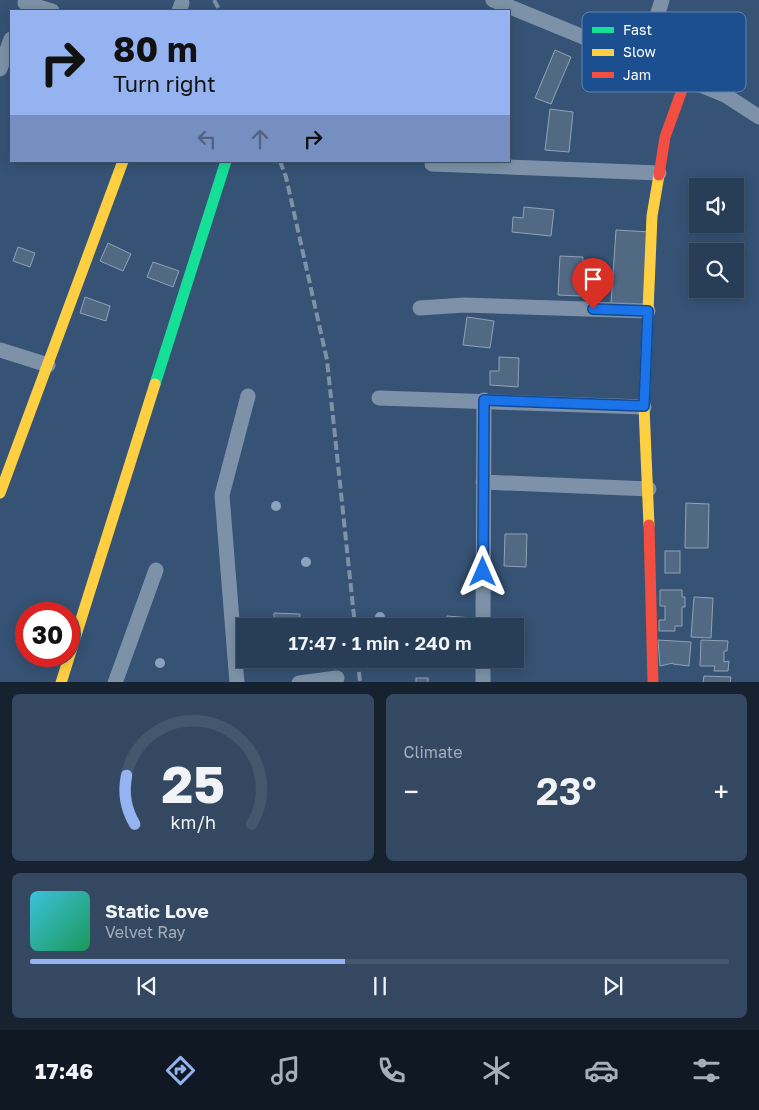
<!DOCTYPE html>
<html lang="en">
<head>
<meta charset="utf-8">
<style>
  :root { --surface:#283e57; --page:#344961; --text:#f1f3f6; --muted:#a5aeba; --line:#44576d; --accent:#95b2f1 }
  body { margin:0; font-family:"Golos Text",sans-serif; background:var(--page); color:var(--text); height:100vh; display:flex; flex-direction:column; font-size:19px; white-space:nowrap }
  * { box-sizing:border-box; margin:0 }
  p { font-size:16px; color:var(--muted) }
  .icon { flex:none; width:28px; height:28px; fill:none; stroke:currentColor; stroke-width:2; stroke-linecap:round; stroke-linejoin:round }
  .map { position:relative; height:682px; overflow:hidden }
  .sheet { display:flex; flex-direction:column; gap:12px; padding:12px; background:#162230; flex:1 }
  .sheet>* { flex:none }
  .top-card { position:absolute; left:10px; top:10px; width:500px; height:152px; border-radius:0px; box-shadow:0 2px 12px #0003,0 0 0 1px var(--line); background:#95b2f1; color:#111; overflow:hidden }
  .tools { position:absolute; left:689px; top:178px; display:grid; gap:10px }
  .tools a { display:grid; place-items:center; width:55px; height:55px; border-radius:0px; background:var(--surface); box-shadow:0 2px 12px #0003,0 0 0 1px var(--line); font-size:25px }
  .speed { position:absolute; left:15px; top:602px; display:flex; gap:10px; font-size:25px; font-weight:700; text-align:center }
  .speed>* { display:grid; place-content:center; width:65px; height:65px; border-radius:50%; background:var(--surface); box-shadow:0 2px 12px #0003,0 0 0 1px var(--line); line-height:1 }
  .speed .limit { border:8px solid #d22; background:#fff; color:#111 }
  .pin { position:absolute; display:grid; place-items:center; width:42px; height:42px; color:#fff; margin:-51px -21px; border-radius:50% 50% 50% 0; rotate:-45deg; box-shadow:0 0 5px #0007 }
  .pin .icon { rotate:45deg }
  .me { position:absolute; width:55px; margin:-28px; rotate:0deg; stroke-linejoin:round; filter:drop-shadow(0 0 4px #0008) }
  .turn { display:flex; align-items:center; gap:18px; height:105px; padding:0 20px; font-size:22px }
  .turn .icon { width:65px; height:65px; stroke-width:2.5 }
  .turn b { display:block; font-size:35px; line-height:42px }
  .lanes { display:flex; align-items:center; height:48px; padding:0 20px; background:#0003; justify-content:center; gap:25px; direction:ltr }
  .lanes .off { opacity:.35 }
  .big { font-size:38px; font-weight:600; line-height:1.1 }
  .sheet .widget { flex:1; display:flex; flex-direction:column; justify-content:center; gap:8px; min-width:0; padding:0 18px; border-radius:8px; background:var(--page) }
  .sheet .dial { align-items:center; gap:0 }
  .dial svg { height:130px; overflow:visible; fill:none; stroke:var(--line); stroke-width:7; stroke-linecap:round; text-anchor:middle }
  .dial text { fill:var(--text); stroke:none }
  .song { display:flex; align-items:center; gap:15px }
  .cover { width:60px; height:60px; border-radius:8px; background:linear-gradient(135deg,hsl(190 70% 55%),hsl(150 70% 35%)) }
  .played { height:5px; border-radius:2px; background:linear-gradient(90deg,var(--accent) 45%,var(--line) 45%) }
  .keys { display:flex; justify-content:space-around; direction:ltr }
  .heat { display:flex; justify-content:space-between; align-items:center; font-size:28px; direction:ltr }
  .sheet .tiles { flex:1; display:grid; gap:12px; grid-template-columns:1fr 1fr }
  .widget:last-child { grid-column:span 2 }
  .trip { position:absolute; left:236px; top:618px; width:288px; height:50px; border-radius:0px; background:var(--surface); box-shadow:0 2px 12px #0003,0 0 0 1px var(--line); font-weight:600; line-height:50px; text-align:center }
  .menu { display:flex; height:80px; justify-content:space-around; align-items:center; background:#101923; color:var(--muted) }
  .menu .icon { width:35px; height:35px }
  .menu .current { color:var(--accent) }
  .menu b { font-size:22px; color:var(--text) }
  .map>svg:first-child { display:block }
</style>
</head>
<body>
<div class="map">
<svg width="759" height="683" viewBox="0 0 759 683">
  <rect width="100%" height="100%" fill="#365274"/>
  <!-- building -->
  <g fill="#526984" stroke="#92a2b6">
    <path d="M555 50 571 57 551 104 535 98Z"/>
    <path d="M550 109 573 112 569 152 545 150Z"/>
    <path d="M524 207 554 210 551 236 512 232 513 217 523 218Z"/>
    <path d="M616 230 650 232 645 306 611 304Z"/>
    <path d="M108 243 131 254 123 271 100 261Z"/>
    <path d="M18 247 35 253 30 267 13 261Z"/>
    <path d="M560 256 583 257 581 296 558 295Z"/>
    <path d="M153 262 179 271 173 287 147 277Z"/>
    <path d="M85 297 110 306 106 321 80 313Z"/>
    <path d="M467 317 494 321 490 348 463 345Z"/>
    <path d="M499 357 519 358 518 387 490 385V371H499Z"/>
    <path d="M686 503 709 504 708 548H685Z"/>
    <path d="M505 534H527L526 567 504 566Z"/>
    <rect x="665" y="551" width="15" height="22"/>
    <path d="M660 590H682V597H685V607H682V626H675V631H659V620H665V606H660Z"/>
    <path d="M694 597 713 598 711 638 691 637Z"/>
    <path d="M274 613 300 614 299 626H274H282L283 619H274Z"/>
    <path d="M447 616 473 618 474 626H447Z"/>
    <path d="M658 640 691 642 689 666 673 664V663L660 666Z"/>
    <path d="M701 640 728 641 727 651H724V662L729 661 728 671H714L715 666H700Z"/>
    <path d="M704 676 731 677 730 683H703Z"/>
    <rect x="416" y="678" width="12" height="5"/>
  </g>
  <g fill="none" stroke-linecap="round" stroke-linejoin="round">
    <!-- street -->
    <g stroke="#7d92a8" stroke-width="15">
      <path d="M493 0 725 95 759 117"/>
      <path d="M25 3 52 11"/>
      <path d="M179 11 182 3"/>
      <path d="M643 61 662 0"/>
      <path d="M0 69 11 39"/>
      <path d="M432 164 659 173"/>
      <path d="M420 308 464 305 648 311"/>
      <path d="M0 350 48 365"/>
      <path d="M379 398 644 407"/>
      <path d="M483 482 649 489"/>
      <path d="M483 626 484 400"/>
      <path d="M115 683 156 570"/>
      <path d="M237 683 222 495 248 396"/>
      <path d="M299 683 337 678"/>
      <path d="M483 683V659"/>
    </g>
    <!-- fast -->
    <path stroke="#16e098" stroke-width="11" d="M155 384 226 161"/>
    <!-- slow -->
    <g stroke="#ffcf43" stroke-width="11">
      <path d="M0 493 123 161"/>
      <path d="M649 525 644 407 652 216 659 175"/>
      <path d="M61 683 155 384"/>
    </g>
    <!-- jam -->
    <g stroke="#f24e42" stroke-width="11">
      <path d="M659 175 665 137 686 79"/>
      <path d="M649 525 653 683"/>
    </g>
    <!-- rail -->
    <g stroke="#7e92a7" stroke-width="4" stroke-dasharray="9 4" stroke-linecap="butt">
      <path d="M214 0 220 11"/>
      <path d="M280 161 286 177 327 360 355 626"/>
      <path d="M358 659 360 683"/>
    </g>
  </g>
  <!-- trees -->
  <g fill="#8aa2be">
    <circle cx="276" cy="506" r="5"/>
    <circle cx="306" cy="562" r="5"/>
    <circle cx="380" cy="617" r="5"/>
    <circle cx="160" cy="663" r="5"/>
  </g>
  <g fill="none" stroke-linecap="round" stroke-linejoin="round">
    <!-- route casing -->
    <g stroke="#114b97" stroke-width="12">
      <path id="route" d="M483 572 484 400 644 406 648 311 593 309"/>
    </g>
    <!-- route -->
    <use href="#route" stroke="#1a73e8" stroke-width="9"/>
  </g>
  <!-- legend -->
  <rect x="582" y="12" width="164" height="80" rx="8" fill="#1b4f8f" stroke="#5f84b1" stroke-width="1"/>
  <rect x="592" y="27" width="22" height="6" fill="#16e098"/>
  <rect x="592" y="49" width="22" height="7" fill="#ffcf43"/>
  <rect x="592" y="72" width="22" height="6" fill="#f24e42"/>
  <g font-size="14" fill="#fff">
    <text x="623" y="35">Fast</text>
    <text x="623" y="57">Slow</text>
    <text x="623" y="80">Jam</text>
  </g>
</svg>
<div class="tools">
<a><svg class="icon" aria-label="sound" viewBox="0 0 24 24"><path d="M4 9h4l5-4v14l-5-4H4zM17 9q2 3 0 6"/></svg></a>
<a><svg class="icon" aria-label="search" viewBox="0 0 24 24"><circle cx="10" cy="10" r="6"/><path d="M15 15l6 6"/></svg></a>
</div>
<div class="speed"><div class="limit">30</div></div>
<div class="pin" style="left:593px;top:309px;background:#d93025"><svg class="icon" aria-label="arrive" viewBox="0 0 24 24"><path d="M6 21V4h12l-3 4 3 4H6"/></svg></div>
<svg class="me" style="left:483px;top:572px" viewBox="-20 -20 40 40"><path d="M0-17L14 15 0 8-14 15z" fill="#1a73e8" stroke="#fff" stroke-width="4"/></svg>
<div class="trip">17:47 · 1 min · 240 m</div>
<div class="top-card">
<div class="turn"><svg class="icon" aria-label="right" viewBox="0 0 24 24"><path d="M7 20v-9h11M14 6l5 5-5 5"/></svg><div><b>80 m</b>Turn right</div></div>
<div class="lanes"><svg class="icon off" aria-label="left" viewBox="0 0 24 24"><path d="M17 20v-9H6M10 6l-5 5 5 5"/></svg><svg class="icon off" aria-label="ahead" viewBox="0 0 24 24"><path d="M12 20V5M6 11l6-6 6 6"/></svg><svg class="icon" aria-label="right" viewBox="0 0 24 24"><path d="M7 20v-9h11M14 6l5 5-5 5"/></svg></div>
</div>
</div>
<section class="sheet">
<div class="tiles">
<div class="widget dial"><svg viewBox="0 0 100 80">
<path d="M14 69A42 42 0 1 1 86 69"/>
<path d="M14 69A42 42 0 0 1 9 39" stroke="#95b2f1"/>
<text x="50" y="56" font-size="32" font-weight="700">25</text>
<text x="50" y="72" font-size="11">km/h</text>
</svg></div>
<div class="widget"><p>Climate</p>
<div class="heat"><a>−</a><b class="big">23°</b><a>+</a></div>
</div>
<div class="widget">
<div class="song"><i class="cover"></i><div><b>Static Love</b><p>Velvet Ray</p></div></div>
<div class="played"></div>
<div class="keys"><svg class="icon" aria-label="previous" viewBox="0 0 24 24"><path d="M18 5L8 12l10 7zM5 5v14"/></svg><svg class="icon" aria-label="pause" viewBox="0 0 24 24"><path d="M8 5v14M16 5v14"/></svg><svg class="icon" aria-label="next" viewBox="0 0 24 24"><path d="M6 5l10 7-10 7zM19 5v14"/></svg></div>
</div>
</div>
</section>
<nav class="menu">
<b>17:46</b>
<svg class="icon current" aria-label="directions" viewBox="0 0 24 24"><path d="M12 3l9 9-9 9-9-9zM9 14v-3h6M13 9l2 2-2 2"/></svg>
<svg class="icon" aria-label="music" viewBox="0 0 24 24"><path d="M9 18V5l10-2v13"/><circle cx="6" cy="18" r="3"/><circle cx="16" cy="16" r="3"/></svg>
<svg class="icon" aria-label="phone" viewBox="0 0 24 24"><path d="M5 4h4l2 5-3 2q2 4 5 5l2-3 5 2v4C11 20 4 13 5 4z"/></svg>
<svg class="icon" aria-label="climate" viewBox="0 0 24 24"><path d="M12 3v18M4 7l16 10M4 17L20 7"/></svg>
<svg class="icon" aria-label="car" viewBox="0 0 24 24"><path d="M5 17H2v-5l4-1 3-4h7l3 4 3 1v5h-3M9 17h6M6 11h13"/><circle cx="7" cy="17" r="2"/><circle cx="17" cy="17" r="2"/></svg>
<svg class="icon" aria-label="filters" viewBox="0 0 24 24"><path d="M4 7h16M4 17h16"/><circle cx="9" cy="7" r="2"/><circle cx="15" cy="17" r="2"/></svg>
</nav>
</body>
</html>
